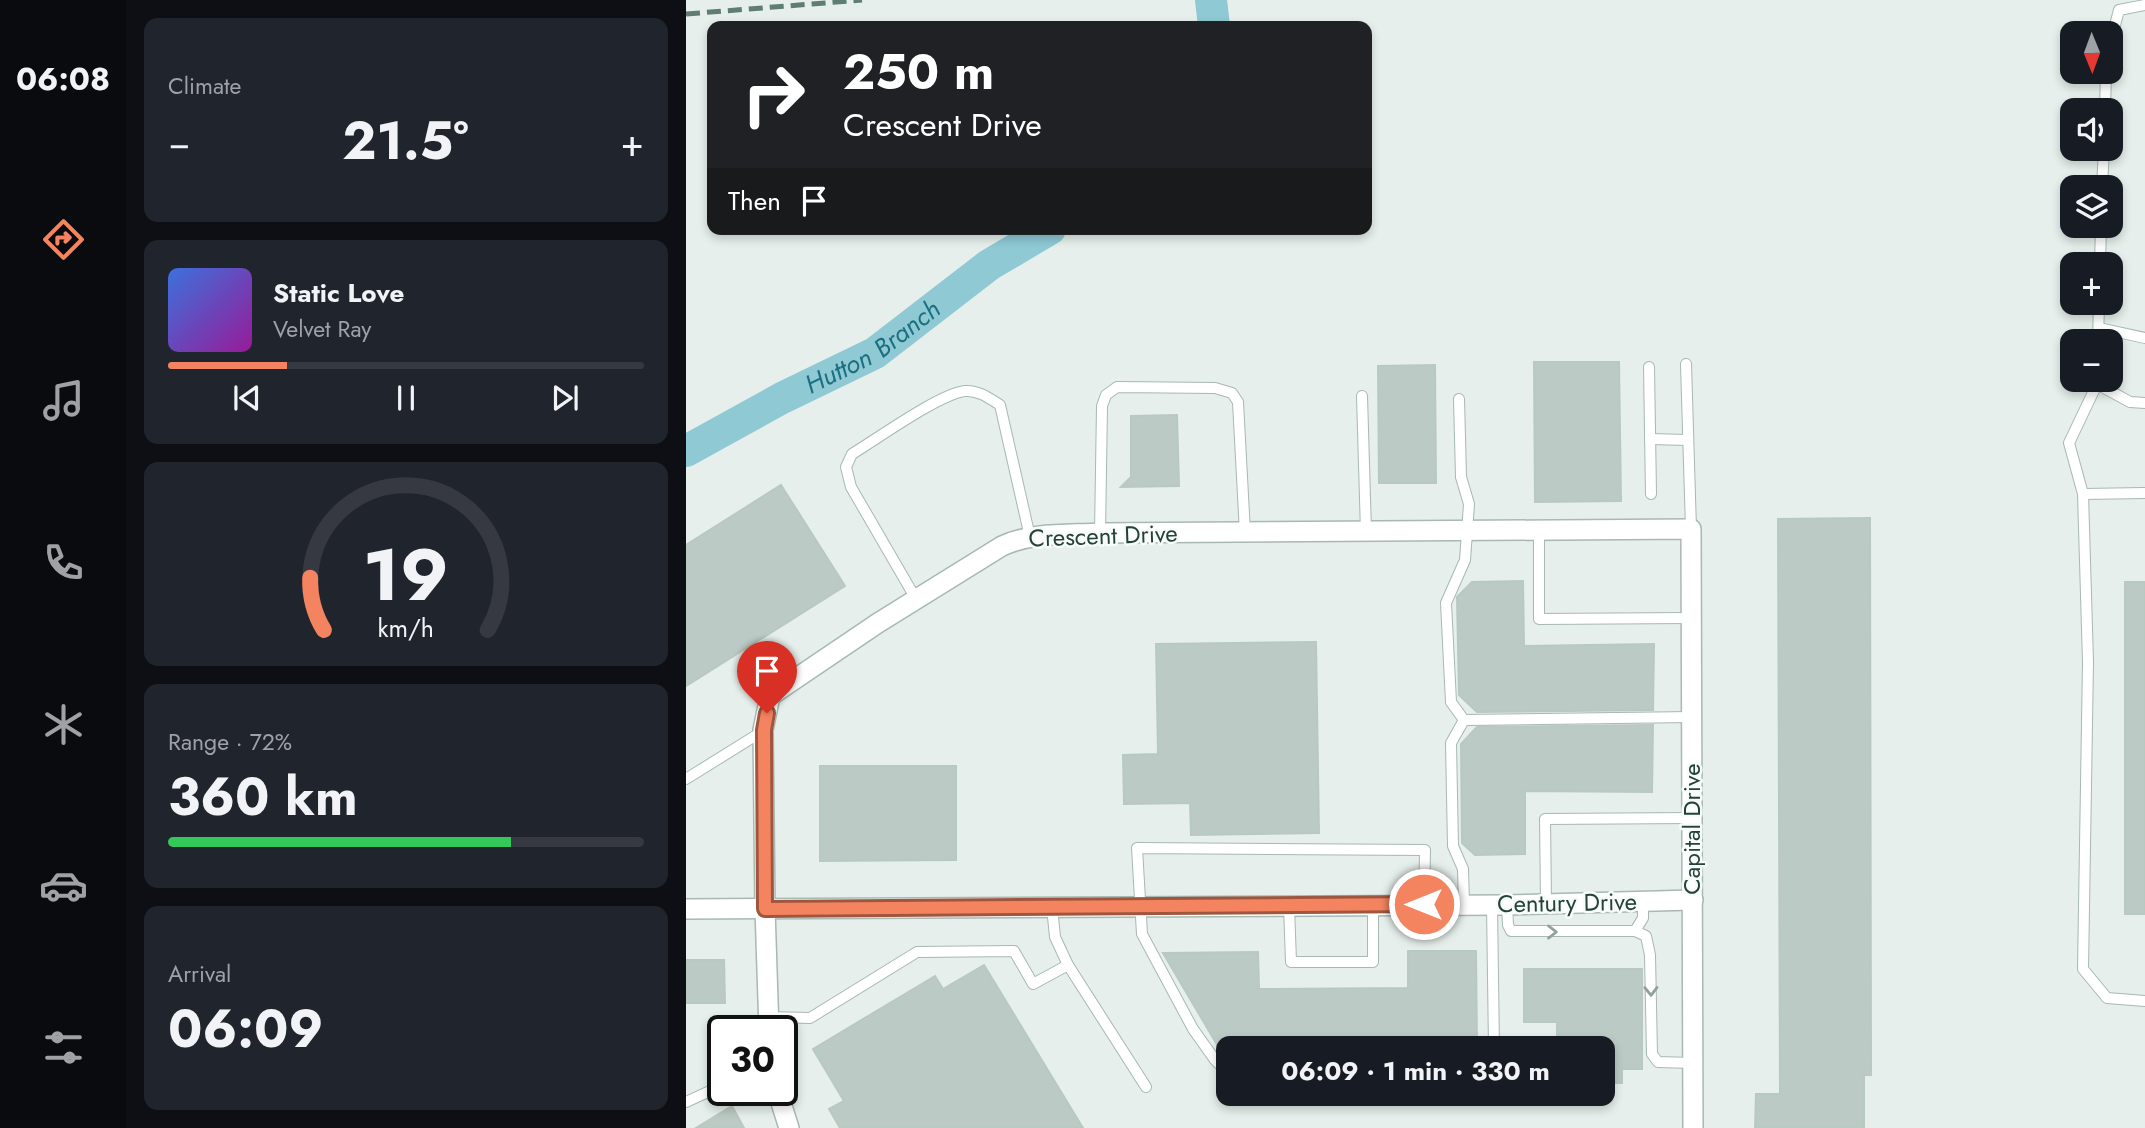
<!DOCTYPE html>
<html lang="en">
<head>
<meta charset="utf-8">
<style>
  :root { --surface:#171b24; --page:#20242c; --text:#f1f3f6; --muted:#9ea1a6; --line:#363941; --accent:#f4845f }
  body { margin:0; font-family:Jost,sans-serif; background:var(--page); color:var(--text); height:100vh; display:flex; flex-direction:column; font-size:26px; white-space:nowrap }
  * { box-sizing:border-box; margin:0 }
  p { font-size:23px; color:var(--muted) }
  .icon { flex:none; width:38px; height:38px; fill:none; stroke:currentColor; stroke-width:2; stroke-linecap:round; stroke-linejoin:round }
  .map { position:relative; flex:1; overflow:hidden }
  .side { display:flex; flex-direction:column; gap:18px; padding:18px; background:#0d0f14; width:560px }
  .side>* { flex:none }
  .banner { position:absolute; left:21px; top:21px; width:665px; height:214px; border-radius:14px; box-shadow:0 4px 10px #0003; background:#202124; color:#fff; overflow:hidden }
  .needle { width:46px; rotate:179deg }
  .fabs { position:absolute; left:1374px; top:21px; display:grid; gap:14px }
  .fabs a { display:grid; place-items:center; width:63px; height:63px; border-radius:14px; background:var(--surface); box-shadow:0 4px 10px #0003; font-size:35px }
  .speed { position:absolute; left:21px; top:1015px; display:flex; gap:14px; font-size:35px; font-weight:700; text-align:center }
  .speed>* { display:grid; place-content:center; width:91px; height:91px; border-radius:50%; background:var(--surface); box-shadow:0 4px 10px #0003; line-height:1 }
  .speed .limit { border:4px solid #111; border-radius:10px; background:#fff; color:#111 }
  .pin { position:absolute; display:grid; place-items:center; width:60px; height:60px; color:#fff; margin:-72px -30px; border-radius:50% 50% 50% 0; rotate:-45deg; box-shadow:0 0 7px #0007 }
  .pin .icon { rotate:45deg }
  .me { position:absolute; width:77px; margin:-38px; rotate:270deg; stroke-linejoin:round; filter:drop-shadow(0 0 5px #0008) }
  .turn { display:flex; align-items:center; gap:24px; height:147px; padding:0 21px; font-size:32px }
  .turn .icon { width:91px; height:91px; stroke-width:2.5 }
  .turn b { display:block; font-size:49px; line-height:60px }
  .then { display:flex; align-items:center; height:66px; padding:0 21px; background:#0003; gap:14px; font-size:26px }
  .big { font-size:52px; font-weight:700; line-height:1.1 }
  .side .tile { flex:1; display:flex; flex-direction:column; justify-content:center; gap:10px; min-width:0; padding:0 24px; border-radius:14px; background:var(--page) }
  .side .dial { align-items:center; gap:0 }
  .dial svg { height:182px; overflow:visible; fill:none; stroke:var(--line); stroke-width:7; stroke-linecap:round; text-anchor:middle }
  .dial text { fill:var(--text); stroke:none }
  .song { display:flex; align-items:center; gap:21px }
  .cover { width:84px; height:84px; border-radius:10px; background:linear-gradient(135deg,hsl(220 70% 55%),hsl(300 70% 35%)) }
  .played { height:7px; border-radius:4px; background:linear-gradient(90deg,var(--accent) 25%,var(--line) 25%) }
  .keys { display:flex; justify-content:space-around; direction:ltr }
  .heat { display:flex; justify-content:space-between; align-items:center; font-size:38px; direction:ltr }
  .charge { height:10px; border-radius:5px; background:linear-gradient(90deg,#34c759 72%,var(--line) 0) }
  .trip { position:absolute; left:530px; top:1036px; width:399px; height:70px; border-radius:14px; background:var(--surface); box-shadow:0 4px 10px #0003; font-weight:700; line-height:70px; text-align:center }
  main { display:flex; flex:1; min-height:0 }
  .menu { display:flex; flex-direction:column; width:126px; justify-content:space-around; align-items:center; background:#090b0e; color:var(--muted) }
  .menu .icon { width:49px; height:49px }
  .menu .selected { color:var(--accent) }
  .menu b { font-size:32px; color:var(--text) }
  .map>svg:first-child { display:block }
</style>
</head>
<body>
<main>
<nav class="menu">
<b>06:08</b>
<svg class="icon selected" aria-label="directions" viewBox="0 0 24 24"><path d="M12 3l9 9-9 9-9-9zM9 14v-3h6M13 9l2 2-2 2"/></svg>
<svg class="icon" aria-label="music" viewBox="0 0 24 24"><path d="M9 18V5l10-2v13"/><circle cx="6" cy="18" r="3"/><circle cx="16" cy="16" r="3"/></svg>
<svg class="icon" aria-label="phone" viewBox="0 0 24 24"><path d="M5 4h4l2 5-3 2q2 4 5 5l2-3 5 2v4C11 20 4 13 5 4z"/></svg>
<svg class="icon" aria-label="climate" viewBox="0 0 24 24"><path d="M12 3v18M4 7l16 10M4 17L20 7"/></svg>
<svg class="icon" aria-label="car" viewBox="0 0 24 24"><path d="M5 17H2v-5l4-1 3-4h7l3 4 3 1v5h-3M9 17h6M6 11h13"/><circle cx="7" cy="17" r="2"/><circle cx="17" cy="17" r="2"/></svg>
<svg class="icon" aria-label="filters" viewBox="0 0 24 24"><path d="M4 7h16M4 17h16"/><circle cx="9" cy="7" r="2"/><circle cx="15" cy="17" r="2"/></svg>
</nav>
<section class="side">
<div class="tile"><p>Climate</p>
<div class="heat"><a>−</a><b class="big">21.5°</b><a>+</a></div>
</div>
<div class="tile">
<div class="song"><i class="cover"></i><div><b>Static Love</b><p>Velvet Ray</p></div></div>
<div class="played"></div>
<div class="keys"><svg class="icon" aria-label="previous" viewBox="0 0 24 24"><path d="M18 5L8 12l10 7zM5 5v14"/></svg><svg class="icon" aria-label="pause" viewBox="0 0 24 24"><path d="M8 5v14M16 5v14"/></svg><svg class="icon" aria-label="next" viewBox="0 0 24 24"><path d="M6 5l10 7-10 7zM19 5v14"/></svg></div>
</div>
<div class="tile dial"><svg viewBox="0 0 100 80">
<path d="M14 69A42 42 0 1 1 86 69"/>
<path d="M14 69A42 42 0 0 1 8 46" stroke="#f4845f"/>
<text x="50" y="56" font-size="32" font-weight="700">19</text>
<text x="50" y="72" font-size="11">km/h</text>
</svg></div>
<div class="tile"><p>Range · 72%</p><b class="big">360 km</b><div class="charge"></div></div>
<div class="tile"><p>Arrival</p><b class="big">06:09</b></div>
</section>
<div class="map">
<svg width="1459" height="1128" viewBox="0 0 1459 1128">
  <rect width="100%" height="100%" fill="#e6efeb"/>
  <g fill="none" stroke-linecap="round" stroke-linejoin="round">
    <!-- river -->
    <g stroke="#8ec9d4" stroke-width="32">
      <path d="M525 0 528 26"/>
      <path id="s1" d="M0 451 96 398 189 353 303 265 364 229"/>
    </g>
  </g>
  <!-- building -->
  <g fill="#bbcac4" stroke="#b8c9c2" stroke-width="2">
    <path d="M848 362H933L935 501 849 502Z"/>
    <path d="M749 365 750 483H693L692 366Z"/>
    <path d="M491 415 493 486 435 487 445 477V416Z"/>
    <path d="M95 485 159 586 0 686V545Z"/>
    <path d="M1184 518 1185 1075H1178V1128H1069L1070 1094H1094L1092 519Z"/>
    <path d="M837 581 838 646 968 644 967 710 791 712 773 695 771 597 786 582Z"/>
    <rect x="1439" y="582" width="20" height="332"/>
    <path d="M630 642 633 833 505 835 504 803 438 804 437 755 472 754 470 644Z"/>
    <path d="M967 725 966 792 839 791V854L789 855 776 843 775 744 791 727Z"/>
    <path d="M134 766H270V860L134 861Z"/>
    <path d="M722 951H790L791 1048H533L477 953 572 952 573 989 722 988Z"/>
    <path d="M0 960H38L39 1003H0Z"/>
    <path d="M298 965 397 1128H154L143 1109 158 1101 127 1049 249 976 257 989Z"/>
    <path d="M838 969H956V1069H936V1083H917V1048H871V1022H838Z"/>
    <path d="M46 1106 58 1128H10Z"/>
  </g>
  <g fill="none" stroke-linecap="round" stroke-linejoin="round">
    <!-- lane casing -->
    <g stroke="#a8b8b2" stroke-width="12">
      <g id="lane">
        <path d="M1424 44 1433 10 1459 5"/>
        <path d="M1419 110 1420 72"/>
        <path d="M1416 187 1418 149"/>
        <path d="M1414 264 1415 226"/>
        <path d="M1413 328 1459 338"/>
        <path d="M1412 341 1413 303"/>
        <path d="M1000 364 1005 529"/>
        <path d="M963 367 965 494"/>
        <path d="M1411 380V384L1444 402 1459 403"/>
        <path d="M1411 384 1383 443 1397 494 1402 662 1397 969 1421 998 1459 1001"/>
        <path d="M676 396 680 532"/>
        <path d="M773 399 775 477 783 504 779 560 760 603 765 702 778 720 765 743 767 846 777 869 778 904"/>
        <path d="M964 439 1002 440"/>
        <path d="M1397 494 1459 493"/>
        <path d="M853 532V619L1005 618"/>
        <path d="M414 533 416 406 420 395 431 387 529 388 546 393 552 402 559 533"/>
        <path d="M230 599 165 487 160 467 166 454C191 439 253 394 279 391 292 390 303 398 314 405L344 537"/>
        <path d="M778 720 1006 717"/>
        <path d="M0 779 77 731"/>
        <path d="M860 903 859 819 1006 818"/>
        <path d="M806 905 808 1048"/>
        <path d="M821 905 822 925 825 931H949L960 936 964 955 966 1054 972 1062 1007 1063"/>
        <path d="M603 906 605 962H687V905"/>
        <path d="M949 931 957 918V902"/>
        <path d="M382 965 460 1087"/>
        <path d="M82 1017 124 1018 231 952 328 951 347 984 382 965 369 937 366 907"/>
        <path d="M542 1069 537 1068 529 1060 507 1029 456 934 451 848 739 850 738 904"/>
        <path d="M0 1102 37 1085"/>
      </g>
    </g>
    <!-- street casing -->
    <g stroke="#a8b8b2" stroke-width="22">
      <g id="street">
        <path d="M0 909 821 905 1007 900"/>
        <path d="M83 1031 79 909 77 730 84 696 192 623 316 546C346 532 382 535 414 533L1005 529 1007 1128"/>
        <path d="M91 1090 103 1128"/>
      </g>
    </g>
    <!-- lane -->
    <use href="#lane" stroke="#fff" stroke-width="10"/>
    <!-- street -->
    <use href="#street" stroke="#fff" stroke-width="19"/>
    <!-- rail -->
    <path stroke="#5f7d75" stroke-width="5" stroke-dasharray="14 7" stroke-linecap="butt" d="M0 14 176 0"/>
  </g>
  <!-- one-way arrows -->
  <defs><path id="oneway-chevron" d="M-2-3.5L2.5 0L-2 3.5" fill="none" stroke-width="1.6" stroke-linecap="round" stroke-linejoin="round" transform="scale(1.75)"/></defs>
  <g stroke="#92a09c">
    <use href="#oneway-chevron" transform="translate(866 932)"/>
    <use href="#oneway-chevron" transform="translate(965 991) rotate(89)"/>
  </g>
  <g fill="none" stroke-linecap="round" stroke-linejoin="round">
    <!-- route casing -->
    <g stroke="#9f563e" stroke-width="18">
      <path id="route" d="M81 713 78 730 79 909 738 904"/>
    </g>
    <!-- route -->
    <use href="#route" stroke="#f4845f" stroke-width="12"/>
  </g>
  <g text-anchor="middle" stroke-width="5" stroke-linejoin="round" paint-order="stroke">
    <!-- street labels -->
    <g font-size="24" fill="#24423a" stroke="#f7fbf9">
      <text transform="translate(417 536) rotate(-2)" y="8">Crescent Drive</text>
      <text transform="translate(1006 829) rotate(-90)" y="8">Capital Drive</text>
      <text transform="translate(881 903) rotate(-1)" y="8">Century Drive</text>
    </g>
    <!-- water labels -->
    <g font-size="26" font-style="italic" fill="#1c6f80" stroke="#f7fbf9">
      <text dy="9" stroke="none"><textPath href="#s1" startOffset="214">Hutton Branch</textPath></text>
    </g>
  </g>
</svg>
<div class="fabs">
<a><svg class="needle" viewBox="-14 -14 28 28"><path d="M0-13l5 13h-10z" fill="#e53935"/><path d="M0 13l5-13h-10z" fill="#9ea1a6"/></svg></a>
<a><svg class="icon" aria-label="sound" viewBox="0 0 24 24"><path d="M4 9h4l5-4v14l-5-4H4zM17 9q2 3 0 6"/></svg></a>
<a><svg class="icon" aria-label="layers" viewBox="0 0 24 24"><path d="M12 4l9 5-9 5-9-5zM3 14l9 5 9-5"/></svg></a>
<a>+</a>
<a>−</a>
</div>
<div class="speed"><div class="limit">30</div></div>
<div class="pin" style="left:81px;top:713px;background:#d93025"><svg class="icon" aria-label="arrive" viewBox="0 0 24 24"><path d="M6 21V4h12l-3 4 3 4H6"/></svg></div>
<svg class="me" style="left:738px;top:904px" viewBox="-20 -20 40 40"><circle r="17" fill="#f4845f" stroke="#fff" stroke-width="3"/><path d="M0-11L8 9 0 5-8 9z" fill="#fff"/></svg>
<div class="trip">06:09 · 1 min · 330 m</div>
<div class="banner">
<div class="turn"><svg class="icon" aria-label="right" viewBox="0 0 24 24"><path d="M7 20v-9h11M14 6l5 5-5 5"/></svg><div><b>250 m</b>Crescent Drive</div></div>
<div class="then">Then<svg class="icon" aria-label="arrive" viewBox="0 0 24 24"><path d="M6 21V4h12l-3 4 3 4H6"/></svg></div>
</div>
</div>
</main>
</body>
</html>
